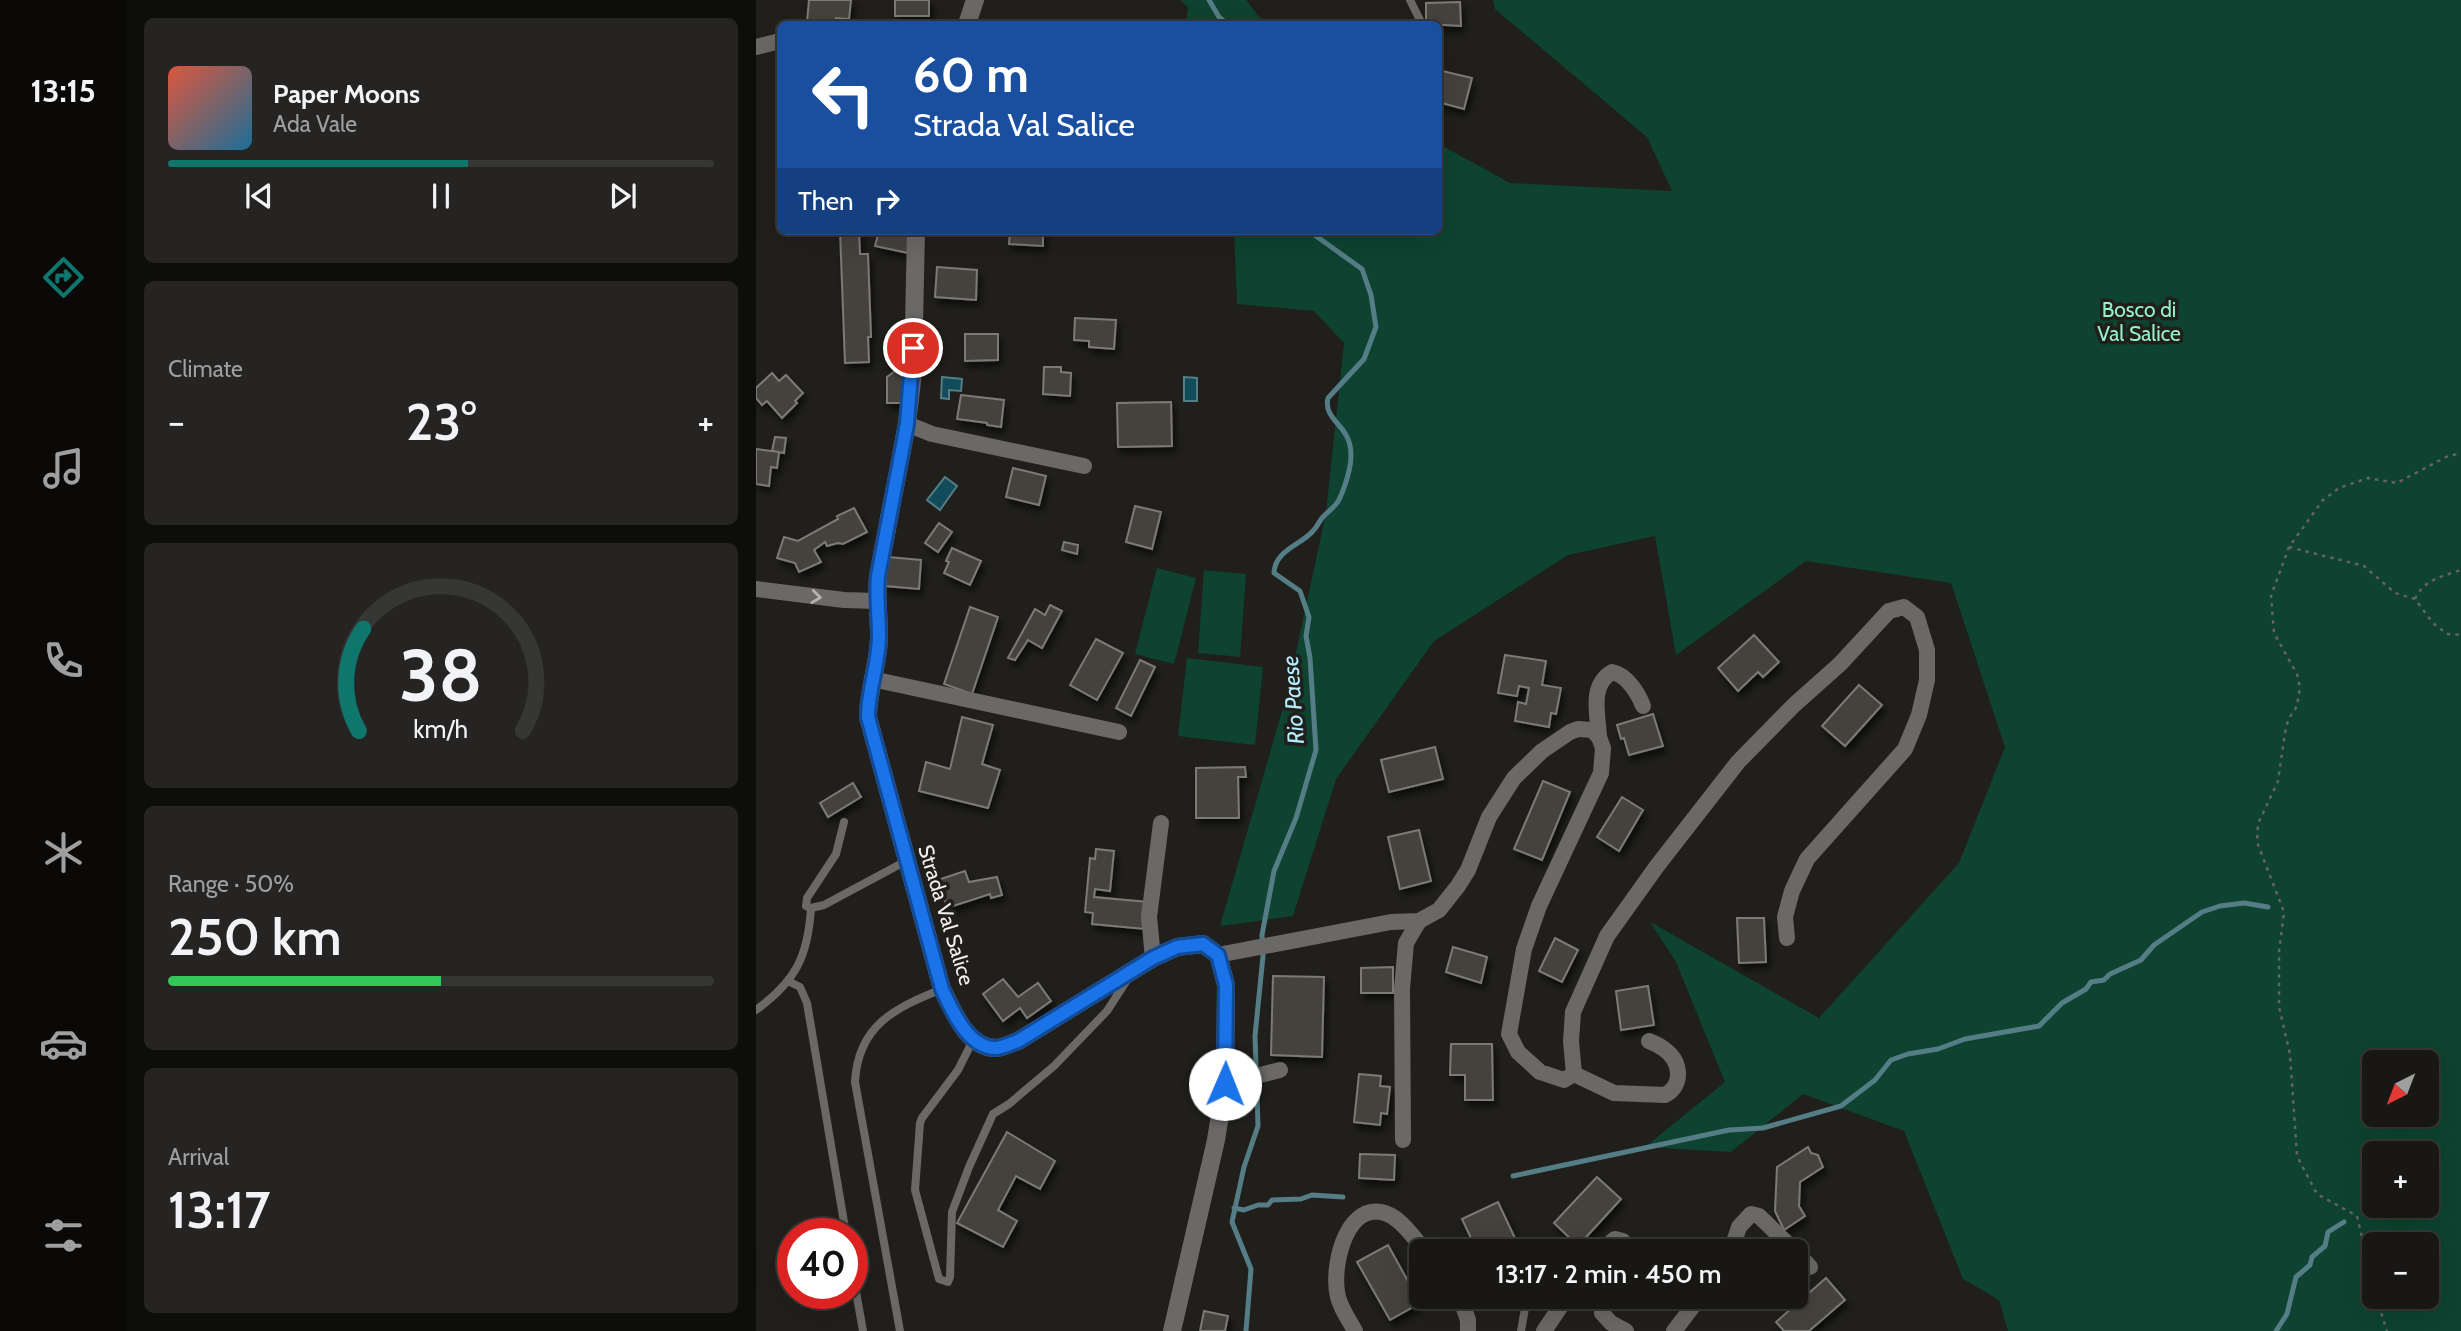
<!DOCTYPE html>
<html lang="en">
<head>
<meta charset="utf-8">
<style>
  :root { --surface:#181714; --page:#252422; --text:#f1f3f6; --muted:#9f9fa0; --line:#363634; --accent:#0f766e }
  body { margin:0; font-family:Cabin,sans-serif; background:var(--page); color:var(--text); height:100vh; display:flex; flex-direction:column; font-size:26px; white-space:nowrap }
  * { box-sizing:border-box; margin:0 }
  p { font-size:23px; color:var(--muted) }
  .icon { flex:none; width:38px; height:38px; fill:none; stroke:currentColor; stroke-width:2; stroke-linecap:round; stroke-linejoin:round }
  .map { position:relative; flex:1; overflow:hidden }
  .details { display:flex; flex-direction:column; gap:18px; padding:18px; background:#0d0d0b; width:630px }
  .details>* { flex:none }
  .hud { position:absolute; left:21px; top:21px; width:665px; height:214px; border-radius:10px; box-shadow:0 7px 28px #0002,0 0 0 2px var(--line); background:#1a4fa0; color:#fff; overflow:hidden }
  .needle { width:46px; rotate:222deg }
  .buttons { position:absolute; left:1606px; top:1050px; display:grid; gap:14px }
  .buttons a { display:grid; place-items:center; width:77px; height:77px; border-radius:10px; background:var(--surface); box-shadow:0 7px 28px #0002,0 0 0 2px var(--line); font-size:35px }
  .speed { position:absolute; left:21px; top:1218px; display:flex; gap:14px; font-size:35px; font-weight:700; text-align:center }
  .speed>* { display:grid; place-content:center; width:91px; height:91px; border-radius:50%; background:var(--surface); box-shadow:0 7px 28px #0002,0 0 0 2px var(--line); line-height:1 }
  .speed .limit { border:10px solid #d22; background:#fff; color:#111 }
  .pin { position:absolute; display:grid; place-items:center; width:60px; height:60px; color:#fff; margin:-30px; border:4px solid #fff; border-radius:50%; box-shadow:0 2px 7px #0007 }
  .me { position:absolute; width:77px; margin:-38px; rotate:1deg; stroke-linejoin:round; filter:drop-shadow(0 0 5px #0008) }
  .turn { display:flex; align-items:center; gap:24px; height:147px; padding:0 21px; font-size:32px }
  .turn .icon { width:91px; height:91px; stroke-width:2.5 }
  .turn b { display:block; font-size:49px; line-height:60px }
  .then { display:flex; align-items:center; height:66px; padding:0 21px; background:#0003; gap:14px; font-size:26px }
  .big { font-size:52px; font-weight:600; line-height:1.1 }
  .details .widget { flex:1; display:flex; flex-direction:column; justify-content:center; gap:10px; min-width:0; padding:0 24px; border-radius:10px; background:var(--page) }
  .details .dial { align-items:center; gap:0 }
  .dial svg { height:182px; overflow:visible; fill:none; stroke:var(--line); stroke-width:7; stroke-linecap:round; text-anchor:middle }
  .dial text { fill:var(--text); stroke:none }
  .song { display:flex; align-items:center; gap:21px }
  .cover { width:84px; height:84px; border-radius:10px; background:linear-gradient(135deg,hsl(10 70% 55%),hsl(200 70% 35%)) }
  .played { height:7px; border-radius:4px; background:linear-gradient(90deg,var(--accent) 55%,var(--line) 55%) }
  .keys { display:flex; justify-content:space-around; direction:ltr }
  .heat { display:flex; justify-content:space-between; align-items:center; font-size:38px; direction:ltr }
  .charge { height:10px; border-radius:5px; background:linear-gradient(90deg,#34c759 50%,var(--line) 0) }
  .trip { position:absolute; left:653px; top:1239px; width:399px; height:70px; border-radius:10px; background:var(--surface); box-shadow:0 7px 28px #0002,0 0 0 2px var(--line); font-weight:600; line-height:70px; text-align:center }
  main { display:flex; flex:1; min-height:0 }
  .menu { display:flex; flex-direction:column; width:126px; justify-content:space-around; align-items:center; background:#0a0908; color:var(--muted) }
  .menu .icon { width:49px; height:49px }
  .menu .selected { color:var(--accent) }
  .menu b { font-size:32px; color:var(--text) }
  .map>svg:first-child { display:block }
</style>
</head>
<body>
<main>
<nav class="menu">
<b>13:15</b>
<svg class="icon selected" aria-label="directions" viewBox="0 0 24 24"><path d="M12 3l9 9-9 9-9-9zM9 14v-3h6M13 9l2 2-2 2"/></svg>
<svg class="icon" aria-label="music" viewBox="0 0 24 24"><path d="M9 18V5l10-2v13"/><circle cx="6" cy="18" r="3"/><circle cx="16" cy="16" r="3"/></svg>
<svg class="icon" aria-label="phone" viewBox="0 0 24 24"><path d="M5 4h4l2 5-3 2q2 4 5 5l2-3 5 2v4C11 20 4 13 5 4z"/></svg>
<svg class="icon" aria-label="climate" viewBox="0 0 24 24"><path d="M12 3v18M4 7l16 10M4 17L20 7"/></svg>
<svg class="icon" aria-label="car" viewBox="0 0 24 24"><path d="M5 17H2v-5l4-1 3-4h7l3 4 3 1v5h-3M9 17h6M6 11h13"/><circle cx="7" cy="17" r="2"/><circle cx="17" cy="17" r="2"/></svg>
<svg class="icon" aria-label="filters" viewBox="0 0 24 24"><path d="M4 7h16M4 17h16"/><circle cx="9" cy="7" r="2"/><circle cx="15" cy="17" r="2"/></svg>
</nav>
<section class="details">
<div class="widget">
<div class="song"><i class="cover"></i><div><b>Paper Moons</b><p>Ada Vale</p></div></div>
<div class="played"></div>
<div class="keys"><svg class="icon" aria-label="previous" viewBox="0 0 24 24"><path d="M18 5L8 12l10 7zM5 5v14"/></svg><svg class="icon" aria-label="pause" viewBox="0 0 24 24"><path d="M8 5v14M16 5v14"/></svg><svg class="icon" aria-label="next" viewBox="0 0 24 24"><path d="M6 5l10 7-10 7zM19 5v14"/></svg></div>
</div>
<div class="widget"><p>Climate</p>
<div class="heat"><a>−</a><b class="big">23°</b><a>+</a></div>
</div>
<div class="widget dial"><svg viewBox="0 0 100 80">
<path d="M14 69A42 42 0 1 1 86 69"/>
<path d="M14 69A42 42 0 0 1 16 24" stroke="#0f766e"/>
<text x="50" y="56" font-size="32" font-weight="700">38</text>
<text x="50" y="72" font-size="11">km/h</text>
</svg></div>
<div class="widget"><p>Range · 50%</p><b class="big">250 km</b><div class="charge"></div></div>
<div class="widget"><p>Arrival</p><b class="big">13:17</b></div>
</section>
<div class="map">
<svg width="1705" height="1331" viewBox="0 0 1705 1331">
  <defs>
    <filter id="shadow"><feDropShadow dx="3" dy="5.5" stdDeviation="3.5" flood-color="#0009"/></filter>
  </defs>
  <rect width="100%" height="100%" fill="#201f1b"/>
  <!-- green -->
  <g fill="#0d4330" fill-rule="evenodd">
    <path d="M425 0H490L509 24H429L432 8Z"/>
    <path d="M737 0H1705V1331H1252L1243 1300 1207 1279 1148 1131 1047 1094 975 1152 889 1147 969 1082 920 962 894 922 1063 1018 1203 863 1249 747 1195 583 1050 561 920 655 899 536 812 555 678 641 580 779 537 916 464 926 531 694 570 513 588 343 558 311 481 304 478 231H682L683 144 754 183 916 191 891 137 739 9ZM1619 1062H1671V1115H1619ZM1619 1153H1671V1206H1619ZM1619 1244H1671V1297H1619Z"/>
    <path d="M401 568 440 578 418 664 379 654Z"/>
    <path d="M448 570 490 574 484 657 442 653Z"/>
    <path d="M431 658 507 667 499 745 422 736Z"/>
  </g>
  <!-- water -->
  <g fill="#124b59" stroke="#557d86" stroke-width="2">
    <path d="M186 377 206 379 205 391 193 390V399L185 398Z"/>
    <path d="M428 377 441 378V401H428Z"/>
    <path d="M189 477 201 486 184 510 171 500Z"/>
  </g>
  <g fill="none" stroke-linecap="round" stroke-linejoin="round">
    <!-- stream -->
    <g stroke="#557d86" stroke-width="5">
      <path d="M453 0 463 17 471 24"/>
      <path d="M757 1176 973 1130 1007 1128 1085 1106 1119 1080 1135 1060 1152 1054 1182 1049 1209 1039 1283 1026 1306 1003 1330 989 1335 982 1348 980 1354 974 1385 960 1398 945 1446 912 1464 906 1488 903 1512 907"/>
      <path d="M478 1208 488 1210 502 1205H512L516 1200 545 1199 556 1195 587 1197"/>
      <path d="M490 1331 495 1269 476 1222 488 1167 502 1126 499 1036 507 956 506 935 518 871 540 818 560 750 554 658 550 636 553 617 544 591 518 573C519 550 545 545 557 531 561 527 563 522 566 518 575 508 581 507 586 493 593 475 600 452 590 435 583 422 568 415 572 398L608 359 620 327 615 295 606 269 553 231"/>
      <path d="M1520 1331 1531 1314 1540 1277 1554 1265 1556 1257 1569 1246 1572 1232 1588 1222"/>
    </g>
  </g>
  <!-- building -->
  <g fill="#44433e" stroke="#7b7a75" stroke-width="2" filter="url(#shadow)">
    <path d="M53 0H95L93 19 80 18 79 24 51 22Z"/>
    <rect x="139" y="0" width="34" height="16"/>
    <path d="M704 2 705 26 670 24V3Z"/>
    <path d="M682 70 716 78 708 109 682 102Z"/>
    <path d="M84 231H103L104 254H112L115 337H112L113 362 89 363Z"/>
    <path d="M123 231H154L152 253 119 246Z"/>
    <path d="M254 231H287V246L253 244Z"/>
    <path d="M181 267 221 270 220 300 179 297Z"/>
    <path d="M319 318 360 320 358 349 333 347V341L318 340Z"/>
    <path d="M209 334H242V360L209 361Z"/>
    <path d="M288 367H305V372L315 373 314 396 287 394Z"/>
    <path d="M139 371 147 377V403H131V377Z"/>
    <path d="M16 373 23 381 30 375 47 393 39 401 41 403 26 418 11 401 6 405 0 398V388Z"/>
    <path d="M205 395 248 400 245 427 231 425V423L201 419Z"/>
    <path d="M415 402 416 446 362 447 361 403Z"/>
    <path d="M19 437 30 438 28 453 16 451Z"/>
    <path d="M0 449 23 452 21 468 15 467 13 486 0 484Z"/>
    <path d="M257 468 290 476 283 505 250 497Z"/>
    <path d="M379 506 405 512 396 549 370 542Z"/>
    <path d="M98 508 111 532 87 544 82 543 71 546 69 542 58 550 65 562 43 572 39 563 21 558 28 537 42 541 82 519 81 516Z"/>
    <path d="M183 523 196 532 182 552 169 543Z"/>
    <path d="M308 542 322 545 321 554 306 550Z"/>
    <path d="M196 548 225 561 214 585 188 573 193 562 190 561Z"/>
    <path d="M132 557 165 560 163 589 129 586Z"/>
    <path d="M294 605 306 611 286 648 272 640 259 660 252 658 279 609 289 615Z"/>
    <path d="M214 607 242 617 216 694 188 684Z"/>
    <path d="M998 635 1023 662 1007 677 1002 672 982 691 962 668Z"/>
    <path d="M340 639 367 653 341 700 314 685Z"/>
    <path d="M749 655 790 661 786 685 805 688 800 714 795 713 793 727 759 721 762 702 770 704 773 688 763 686 761 696 742 693Z"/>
    <path d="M384 660 399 667 375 716 360 708Z"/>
    <path d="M1103 685 1126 705 1089 746 1066 726Z"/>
    <path d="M897 714 907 746 873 755 868 738 865 739 861 725Z"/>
    <path d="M206 717 237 725 226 764 244 770 232 808 163 791 170 762 194 769Z"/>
    <path d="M679 747 687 779 633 792 625 760Z"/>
    <path d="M489 767 490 777H482L483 818H440V768Z"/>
    <path d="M787 781 814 792 786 860 758 849Z"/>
    <path d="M97 783 105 797 72 817 64 803Z"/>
    <path d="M866 797 887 810 863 851 841 837Z"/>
    <path d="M663 830 675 881 644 889 632 837Z"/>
    <path d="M340 849 358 851 354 891 339 889 338 897 392 902 389 929 336 924 337 913 329 912 334 858 339 859Z"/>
    <path d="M209 871 213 882 241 877 246 895 235 898 234 894 191 908 182 880Z"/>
    <path d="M981 918H1008L1010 962 983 963Z"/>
    <path d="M799 938 822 950 806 982 783 971Z"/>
    <path d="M697 947 731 957 725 983 690 972Z"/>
    <path d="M637 967V993H605V968Z"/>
    <path d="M517 976 568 977 566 1057 515 1055Z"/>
    <path d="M247 979 262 997 282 983 295 1001 271 1018 264 1008 247 1021 227 994Z"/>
    <path d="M892 986 898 1025 865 1030 860 991Z"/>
    <path d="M695 1044H736L737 1100H709V1075H694Z"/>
    <path d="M603 1074 625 1076 624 1086 634 1087 631 1114 625 1113 624 1125 598 1122Z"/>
    <path d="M251 1132 299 1161 284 1189 260 1176 242 1210 261 1221 247 1247 201 1223Z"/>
    <path d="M1052 1147 1055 1153 1062 1155 1067 1167 1044 1182 1043 1206 1049 1216 1028 1230 1019 1211 1021 1167Z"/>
    <path d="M604 1154 639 1155 638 1180 603 1178Z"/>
    <path d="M841 1177 865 1199 822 1246 798 1223Z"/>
    <path d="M742 1202 765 1251H721L706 1219Z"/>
    <path d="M632 1245 664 1303 634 1320 601 1262Z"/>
    <path d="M1070 1278 1089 1300 1053 1331H1028L1020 1322Z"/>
    <path d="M448 1311 472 1316 469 1331H444Z"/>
  </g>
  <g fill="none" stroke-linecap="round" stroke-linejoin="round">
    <!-- path -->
    <g stroke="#64635f" stroke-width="2.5" stroke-dasharray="3.5 5" stroke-linecap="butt">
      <path d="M1533 547 1608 566 1639 593 1659 599 1677 623 1691 634 1705 635"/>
      <path d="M1659 599C1667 580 1687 576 1705 570"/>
      <path d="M1619 1294 1601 1216 1561 1194 1541 1156 1534 1054 1523 1007V952L1528 912 1501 842 1502 824 1522 781 1529 733 1532 720 1541 706 1544 687 1541 674 1518 633 1515 596 1533 547 1567 500 1583 488 1612 478 1641 483 1690 457 1705 453"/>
      <path d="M1620 1297 1631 1331"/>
    </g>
    <!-- service -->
    <g stroke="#6b6968" stroke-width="8">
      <path d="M654 0 666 24"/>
      <path d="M55 908 50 906 51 898 80 854 88 822"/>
      <path d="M32 981 44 987 51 1003 90 1234"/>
      <path d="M0 1010C40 981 52 956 55 908L68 905 150 861"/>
      <path d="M217 1040 202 1070 166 1118 164 1123 159 1190 183 1279 192 1282 194 1277 196 1212 213 1167 237 1114 253 1104 298 1066 351 1011 371 980"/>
      <path d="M96 1269 107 1331"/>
      <path d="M144 1331 99 1082C102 1025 139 1008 186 989"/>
      <path d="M765 1331 771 1297"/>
    </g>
    <!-- minor -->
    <g stroke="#6b6968" stroke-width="16">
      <path d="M0 47 24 41"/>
      <path d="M151 424 176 434 328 466"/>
      <path d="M0 589 88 600 120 601"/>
      <path d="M116 679 363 732"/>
      <path d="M843 737C842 714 833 686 856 672 871 675 882 693 887 706"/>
      <path d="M462 955 635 922 663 921 683 910 702 886 712 870 733 817 758 778 786 751 814 732 822 729 836 730 843 737 847 748 845 773 783 906 768 949 753 1034 762 1052 784 1072 808 1080 818 1074 815 1041 817 1012 851 936 901 866 982 762 1038 705 1084 664 1133 611 1148 607 1161 617 1171 650V680L1163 715 1149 749 1051 859 1036 891 1029 917 1031 938"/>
      <path d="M397 958 393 917 405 823"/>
      <path d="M818 1074 858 1093 909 1095C928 1085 925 1061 908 1049 904 1046 898 1043 893 1041"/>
      <path d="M469 1084 524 1070"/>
      <path d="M647 1140 646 988 650 943 663 921"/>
      <path d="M844 1251 859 1239 867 1241 874 1251"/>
      <path d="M975 1251 983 1227 995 1214 1003 1216 1039 1251"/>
      <path d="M1040 1252 1054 1267"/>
      <path d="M704 1297 712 1320V1331"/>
      <path d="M850 1297 846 1313 855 1323 870 1331"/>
      <path d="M599 1331C593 1320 585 1309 582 1297 575 1270 588 1206 625 1212 643 1215 658 1238 669 1251"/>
      <path d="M788 1331 811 1297"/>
      <path d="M918 1331 944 1297"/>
    </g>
    <!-- tertiary -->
    <g stroke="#6b6968" stroke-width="18">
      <path d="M211 24 219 0"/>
      <path d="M160 231 157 372 151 424 122 576C120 597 123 615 123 636 123 663 112 690 112 717L186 989C197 1010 211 1049 241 1048 247 1047 256 1043 262 1041L397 958 421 947 447 944 462 955 470 985 469 1084 460 1140 416 1331"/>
    </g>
  </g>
  <!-- one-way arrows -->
  <defs><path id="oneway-chevron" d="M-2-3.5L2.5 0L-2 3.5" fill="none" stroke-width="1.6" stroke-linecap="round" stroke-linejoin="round" transform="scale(1.75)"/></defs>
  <use stroke="#b5b4b2" href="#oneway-chevron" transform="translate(60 597) rotate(7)"/>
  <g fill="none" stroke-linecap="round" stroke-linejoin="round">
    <!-- route casing -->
    <g stroke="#114b97" stroke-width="18">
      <path id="route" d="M157 348 151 424 122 576C120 598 123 615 123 636 123 663 112 690 112 717L186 989C196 1010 212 1049 241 1048 247 1047 256 1043 262 1041L397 958 421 947 447 944 462 955 470 985 469 1084"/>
    </g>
    <!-- route -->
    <use href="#route" stroke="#1a73e8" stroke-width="12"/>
  </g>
  <g text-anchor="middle" stroke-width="7" stroke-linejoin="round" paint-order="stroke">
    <!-- park labels -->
    <g font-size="21" fill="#95f2c9" stroke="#201f1b">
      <text x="1383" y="317">Bosco di<tspan x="1383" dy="24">Val Salice</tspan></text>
    </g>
    <!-- street labels -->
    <g font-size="21" fill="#f2f1ee" stroke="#201f1b">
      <text transform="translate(190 915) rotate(73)" y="7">Strada Val Salice</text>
    </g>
    <!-- water labels -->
    <g font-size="23" font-style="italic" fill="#b3edff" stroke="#201f1b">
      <text transform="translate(537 700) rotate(-94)" y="8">Rio Paese</text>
    </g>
  </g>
</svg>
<div class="buttons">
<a><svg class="needle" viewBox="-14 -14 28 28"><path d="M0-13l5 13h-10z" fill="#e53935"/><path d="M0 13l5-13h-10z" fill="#9f9fa0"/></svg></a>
<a>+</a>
<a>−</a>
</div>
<div class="speed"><div class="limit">40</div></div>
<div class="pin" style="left:157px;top:348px;background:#d93025"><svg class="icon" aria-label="arrive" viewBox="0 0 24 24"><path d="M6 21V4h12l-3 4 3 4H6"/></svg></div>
<svg class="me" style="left:469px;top:1084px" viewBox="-20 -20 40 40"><circle r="19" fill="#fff"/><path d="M0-13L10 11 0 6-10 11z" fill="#1a73e8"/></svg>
<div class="trip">13:17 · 2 min · 450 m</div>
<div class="hud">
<div class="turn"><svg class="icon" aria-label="left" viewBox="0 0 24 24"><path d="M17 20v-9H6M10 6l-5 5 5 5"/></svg><div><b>60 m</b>Strada Val Salice</div></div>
<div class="then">Then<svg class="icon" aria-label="right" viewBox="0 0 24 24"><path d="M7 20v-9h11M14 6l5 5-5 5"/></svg></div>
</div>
</div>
</main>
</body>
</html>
